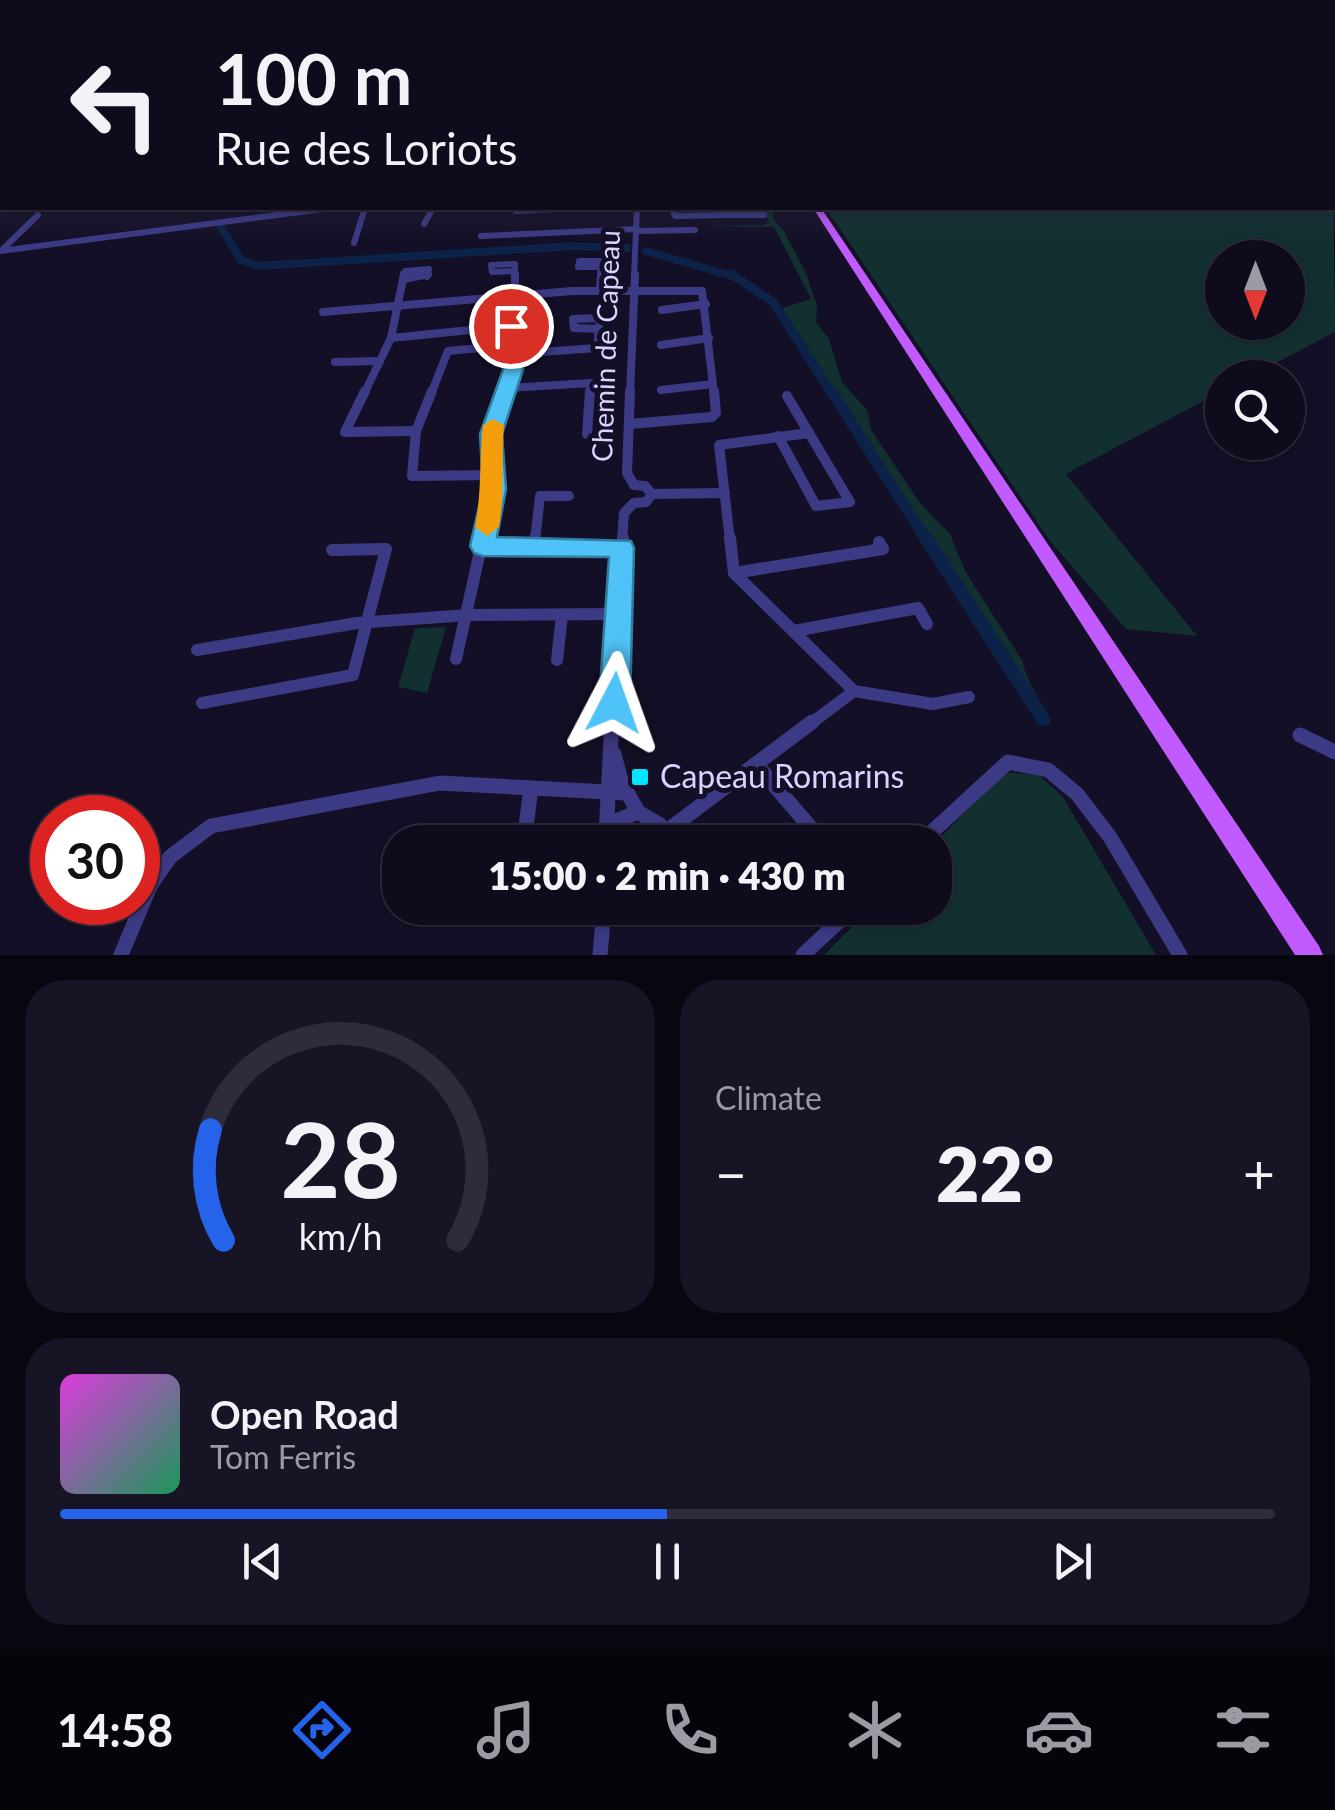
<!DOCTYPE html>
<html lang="en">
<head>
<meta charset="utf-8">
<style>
  :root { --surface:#0e0b1c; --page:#171425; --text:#f1f3f6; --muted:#9b9ba3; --line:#2e2b3b; --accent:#2563eb }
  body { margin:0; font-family:Lato,sans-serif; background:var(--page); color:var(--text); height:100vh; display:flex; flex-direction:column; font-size:38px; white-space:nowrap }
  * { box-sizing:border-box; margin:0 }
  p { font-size:32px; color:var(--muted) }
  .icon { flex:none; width:55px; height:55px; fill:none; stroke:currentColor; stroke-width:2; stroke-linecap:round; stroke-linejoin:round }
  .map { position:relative; height:955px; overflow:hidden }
  .sheet { display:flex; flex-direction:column; gap:25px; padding:25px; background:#08060f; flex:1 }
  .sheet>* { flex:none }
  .hud { position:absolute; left:0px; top:0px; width:1335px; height:210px; box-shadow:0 2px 8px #0004,0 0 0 2px var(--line); background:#0e0b1c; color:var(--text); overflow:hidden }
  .needle { width:65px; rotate:180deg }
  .buttons { position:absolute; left:1205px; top:240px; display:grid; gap:20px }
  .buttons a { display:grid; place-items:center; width:100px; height:100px; border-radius:50%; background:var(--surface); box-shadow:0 2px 8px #0004,0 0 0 2px var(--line); font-size:50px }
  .speed { position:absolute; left:30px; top:795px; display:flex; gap:20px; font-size:50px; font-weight:700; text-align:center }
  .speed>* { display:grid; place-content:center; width:130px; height:130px; border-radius:50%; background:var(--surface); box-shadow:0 2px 8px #0004,0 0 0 2px var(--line); line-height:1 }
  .speed .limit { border:15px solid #d22; background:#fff; color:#111 }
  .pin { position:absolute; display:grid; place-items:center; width:85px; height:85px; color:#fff; margin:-42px; border:5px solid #fff; border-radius:50%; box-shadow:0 2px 10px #0007 }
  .me { position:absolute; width:110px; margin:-55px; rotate:4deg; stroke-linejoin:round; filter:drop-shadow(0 0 8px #0008) }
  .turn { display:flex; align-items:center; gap:35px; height:210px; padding:0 50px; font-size:45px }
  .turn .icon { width:130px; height:130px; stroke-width:2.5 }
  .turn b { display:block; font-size:70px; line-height:85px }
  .big { font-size:75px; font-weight:800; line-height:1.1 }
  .sheet .card { flex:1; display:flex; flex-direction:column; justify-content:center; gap:15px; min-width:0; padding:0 35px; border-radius:40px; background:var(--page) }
  .sheet .dial { align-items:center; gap:0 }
  .dial svg { height:260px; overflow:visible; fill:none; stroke:var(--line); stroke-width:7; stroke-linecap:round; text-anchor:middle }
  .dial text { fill:var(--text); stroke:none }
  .song { display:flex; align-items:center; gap:30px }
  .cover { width:120px; height:120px; border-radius:15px; background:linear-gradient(135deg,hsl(300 70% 55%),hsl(150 70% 35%)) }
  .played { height:10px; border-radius:5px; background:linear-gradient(90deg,var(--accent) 50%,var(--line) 50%) }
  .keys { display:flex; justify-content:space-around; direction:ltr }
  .heat { display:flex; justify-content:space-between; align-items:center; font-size:55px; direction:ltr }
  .sheet .tiles { flex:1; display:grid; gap:25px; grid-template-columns:1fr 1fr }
  .card:last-child { grid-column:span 2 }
  .trip { position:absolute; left:382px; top:825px; width:570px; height:100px; border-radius:40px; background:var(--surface); box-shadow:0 2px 8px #0004,0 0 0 2px var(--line); font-weight:800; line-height:100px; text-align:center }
  .menu { display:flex; height:160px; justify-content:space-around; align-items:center; background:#06040b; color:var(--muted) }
  .menu .icon { width:70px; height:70px }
  .menu .selected { color:var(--accent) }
  .menu b { font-size:45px; color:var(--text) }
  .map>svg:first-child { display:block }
</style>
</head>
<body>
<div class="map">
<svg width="1335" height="955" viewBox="0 0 1335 955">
  <rect width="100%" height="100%" fill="#130f26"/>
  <!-- green -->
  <g fill="#12302f" fill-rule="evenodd">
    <path d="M1333 157 1335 332 1249 377 1222 378V391L1066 474 1197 636 1126 629 1050 541 826 208H1332ZM1222 258H1288V322H1222Z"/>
    <path d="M763 208H774L773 219 784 231 806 273 817 306 816 322 829 339 842 382 867 410 871 430 920 503 950 534 965 571 1023 662C1027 688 1051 712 1051 726L782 308 811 299 774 227 702 226 764 225 769 222Z"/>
    <path d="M446 627 427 693 398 687 415 628Z"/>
    <path d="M1004 772 1039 775 1063 797 1156 955H824L871 908H935V843Z"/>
  </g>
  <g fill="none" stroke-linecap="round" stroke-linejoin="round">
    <!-- canal-far3 -->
    <g stroke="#0c2248" stroke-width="8">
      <path d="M221 227 241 260 259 266 574 246 627 248"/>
      <path d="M646 251 735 277"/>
    </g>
    <!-- canal-far2 -->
    <path stroke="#0c2248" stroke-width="9" d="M731 274 773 302 832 394"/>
    <!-- canal-far1 -->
    <path stroke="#0c2248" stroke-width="11" d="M831 391 927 541"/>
    <!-- canal -->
    <path stroke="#0c2248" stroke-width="14" d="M926 538 1043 719"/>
    <!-- street-far4 -->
    <g stroke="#3d3a85" stroke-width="6">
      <path d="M672 208 675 216 724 215 721 208"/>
      <path d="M516 211 572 208"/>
      <path d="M724 215H764"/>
      <path d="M424 224 433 208"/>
      <path d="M637 231 695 230"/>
      <path d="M481 236 637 229"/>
      <path d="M354 243 365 208"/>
      <path d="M3 249 38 215"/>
      <path d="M0 251 331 208"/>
      <path d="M579 261H601V267H578Z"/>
      <path d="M515 264V271L492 272 491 265Z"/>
      <path d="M404 277 405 271 429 269 427 277"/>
      <path d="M515 277V271"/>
      <path d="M600 277 601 267"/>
      <path d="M634 277 637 208"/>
    </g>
    <!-- street-far3 -->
    <g stroke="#3d3a85" stroke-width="8">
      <path d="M404 279 428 274"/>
      <path d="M600 290 601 274"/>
      <path d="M662 310 706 304"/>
      <path d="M323 312 572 291H702L714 394"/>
      <path d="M600 318 599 329 574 328 573 319Z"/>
      <path d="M391 338 511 326"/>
      <path d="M661 345 709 338"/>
      <path d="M513 354 597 348 599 329"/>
      <path d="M335 362 380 361"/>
      <path d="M506 388 591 383 590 394"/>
      <path d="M661 390 713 384"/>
      <path d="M364 394 391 338 404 274"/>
      <path d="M431 394 448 351 513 345"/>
      <path d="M505 394 513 369 515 274"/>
      <path d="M630 394 635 274"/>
    </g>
    <!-- street-far2 -->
    <g stroke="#3d3a85" stroke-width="10">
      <path d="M365 391 345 432 416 431"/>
      <path d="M432 391 416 431 412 476 495 475"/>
      <path d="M630 391 627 473 634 485"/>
      <path d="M629 424 712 417 716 413 714 391"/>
      <path d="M587 434 590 391"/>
      <path d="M778 436 816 506 850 502 787 396"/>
      <path d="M634 485 645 486 652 494 646 502 634 503"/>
      <path d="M652 494 725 493"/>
      <path d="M482 541 494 489 491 434 505 391"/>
      <path d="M535 541 540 496H569"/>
      <path d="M622 541 624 513 634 503"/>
      <path d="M730 541 719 445 809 433"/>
    </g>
    <!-- street-far1 -->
    <g stroke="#3d3a85" stroke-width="12">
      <path d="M730 538 734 573 854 691 809 725"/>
      <path d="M483 547 622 548"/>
      <path d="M534 547 535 538"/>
      <path d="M734 573 883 549 879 542"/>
      <path d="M794 631 918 608 927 624"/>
      <path d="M197 650 357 623 468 615 620 614"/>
      <path d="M456 659 483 538"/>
      <path d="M557 660 562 615"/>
      <path d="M854 691 933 704 969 697"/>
      <path d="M202 703 353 675 386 549 332 550"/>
      <path d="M612 725 623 538"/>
    </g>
    <!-- street -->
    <g stroke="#3d3a85" stroke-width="15">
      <path d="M1300 735 1335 752"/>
      <path d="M614 754 621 781 638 812"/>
      <path d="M756 764 823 842"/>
      <path d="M664 833 812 722"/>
      <path d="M606 835 612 722"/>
      <path d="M524 842 531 788"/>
      <path d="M605 842 616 821 638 812 660 825 665 842"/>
      <path d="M921 842 1008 762 1048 770 1077 794 1110 837 1180 955"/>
      <path d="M121 955 150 886 170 857 211 826 440 783 627 793"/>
      <path d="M600 955 604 908"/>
      <path d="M803 955 853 908"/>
    </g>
    <!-- primary -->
    <path fill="#c25bff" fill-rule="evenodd" d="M813 208H821L1319 946 1323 955H1295Z"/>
  </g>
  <!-- sky -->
  <linearGradient id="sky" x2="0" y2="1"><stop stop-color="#0a0815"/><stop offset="0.45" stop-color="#333752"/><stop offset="1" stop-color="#333752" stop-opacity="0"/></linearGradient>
  <rect width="1335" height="242" fill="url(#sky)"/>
  <!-- route -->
  <path fill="#4fc3f7" stroke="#337fa1" stroke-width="2.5" d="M511 320 520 326 523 370 502 434 506 489 497 537 631 541 634 548 630 703 625 713 614 717 604 713 599 703 609 557 483 556 474 553 470 546 483 489 480 434 503 370 502 326Z"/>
  <!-- slow -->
  <path fill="#f59e0b" d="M493 419 504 425C501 460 505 492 499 527L487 536 475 527C482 492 479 460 483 425Z"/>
  <!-- markers -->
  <rect fill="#00e5ff" stroke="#130f26" stroke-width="4" x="630" y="767" width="20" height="20" rx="5"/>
  <g text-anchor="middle" stroke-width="10" stroke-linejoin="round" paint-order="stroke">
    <!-- street labels -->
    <g font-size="28" fill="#d9d4ff" stroke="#130f26">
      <text transform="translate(606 346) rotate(-88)" y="10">Chemin de Capeau</text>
    </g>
    <!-- near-poi labels -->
    <g font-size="32" fill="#d9d4ff" stroke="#130f26" text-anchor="start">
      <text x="660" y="788">Capeau Romarins</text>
    </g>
  </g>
</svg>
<div class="buttons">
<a><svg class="needle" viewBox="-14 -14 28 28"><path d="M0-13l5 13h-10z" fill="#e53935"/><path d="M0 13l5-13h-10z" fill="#9b9ba3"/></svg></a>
<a><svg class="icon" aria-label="search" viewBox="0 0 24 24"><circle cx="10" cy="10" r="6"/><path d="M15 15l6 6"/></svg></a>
</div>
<div class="speed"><div class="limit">30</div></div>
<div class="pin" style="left:511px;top:326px;background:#d93025"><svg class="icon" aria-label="arrive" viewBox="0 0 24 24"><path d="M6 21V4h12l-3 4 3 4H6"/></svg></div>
<svg class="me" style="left:614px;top:703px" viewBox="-20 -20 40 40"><path d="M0-17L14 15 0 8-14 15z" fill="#4fc3f7" stroke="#fff" stroke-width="4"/></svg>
<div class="trip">15:00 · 2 min · 430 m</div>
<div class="hud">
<div class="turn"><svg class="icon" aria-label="left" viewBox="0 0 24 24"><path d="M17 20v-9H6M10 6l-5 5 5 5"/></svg><div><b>100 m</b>Rue des Loriots</div></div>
</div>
</div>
<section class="sheet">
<div class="tiles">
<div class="card dial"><svg viewBox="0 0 100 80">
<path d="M14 69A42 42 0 1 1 86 69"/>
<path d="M14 69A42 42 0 0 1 10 35" stroke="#2563eb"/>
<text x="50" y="56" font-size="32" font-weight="700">28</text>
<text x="50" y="72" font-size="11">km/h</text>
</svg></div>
<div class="card"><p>Climate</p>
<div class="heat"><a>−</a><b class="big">22°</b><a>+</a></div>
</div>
<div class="card">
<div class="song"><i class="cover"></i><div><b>Open Road</b><p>Tom Ferris</p></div></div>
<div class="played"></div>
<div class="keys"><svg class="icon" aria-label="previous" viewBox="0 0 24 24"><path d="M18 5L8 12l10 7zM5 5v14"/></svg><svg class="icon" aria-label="pause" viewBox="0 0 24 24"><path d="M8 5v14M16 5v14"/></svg><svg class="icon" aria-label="next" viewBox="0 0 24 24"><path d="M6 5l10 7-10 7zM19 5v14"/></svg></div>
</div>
</div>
</section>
<nav class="menu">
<b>14:58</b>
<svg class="icon selected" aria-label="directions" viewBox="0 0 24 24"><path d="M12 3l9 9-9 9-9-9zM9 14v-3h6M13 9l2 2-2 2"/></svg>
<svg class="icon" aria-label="music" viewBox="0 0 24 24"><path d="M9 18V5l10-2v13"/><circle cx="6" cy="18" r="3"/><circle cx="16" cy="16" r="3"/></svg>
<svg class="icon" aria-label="phone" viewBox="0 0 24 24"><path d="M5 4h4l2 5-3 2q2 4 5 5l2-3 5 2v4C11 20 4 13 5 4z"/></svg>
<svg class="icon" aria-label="climate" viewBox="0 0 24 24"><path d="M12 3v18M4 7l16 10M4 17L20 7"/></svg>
<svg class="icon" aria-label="car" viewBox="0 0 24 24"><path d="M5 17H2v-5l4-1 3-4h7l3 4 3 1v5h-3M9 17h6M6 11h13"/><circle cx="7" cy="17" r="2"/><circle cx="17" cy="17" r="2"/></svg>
<svg class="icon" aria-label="filters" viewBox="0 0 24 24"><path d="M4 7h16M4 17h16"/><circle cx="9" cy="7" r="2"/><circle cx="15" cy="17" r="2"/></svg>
</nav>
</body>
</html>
